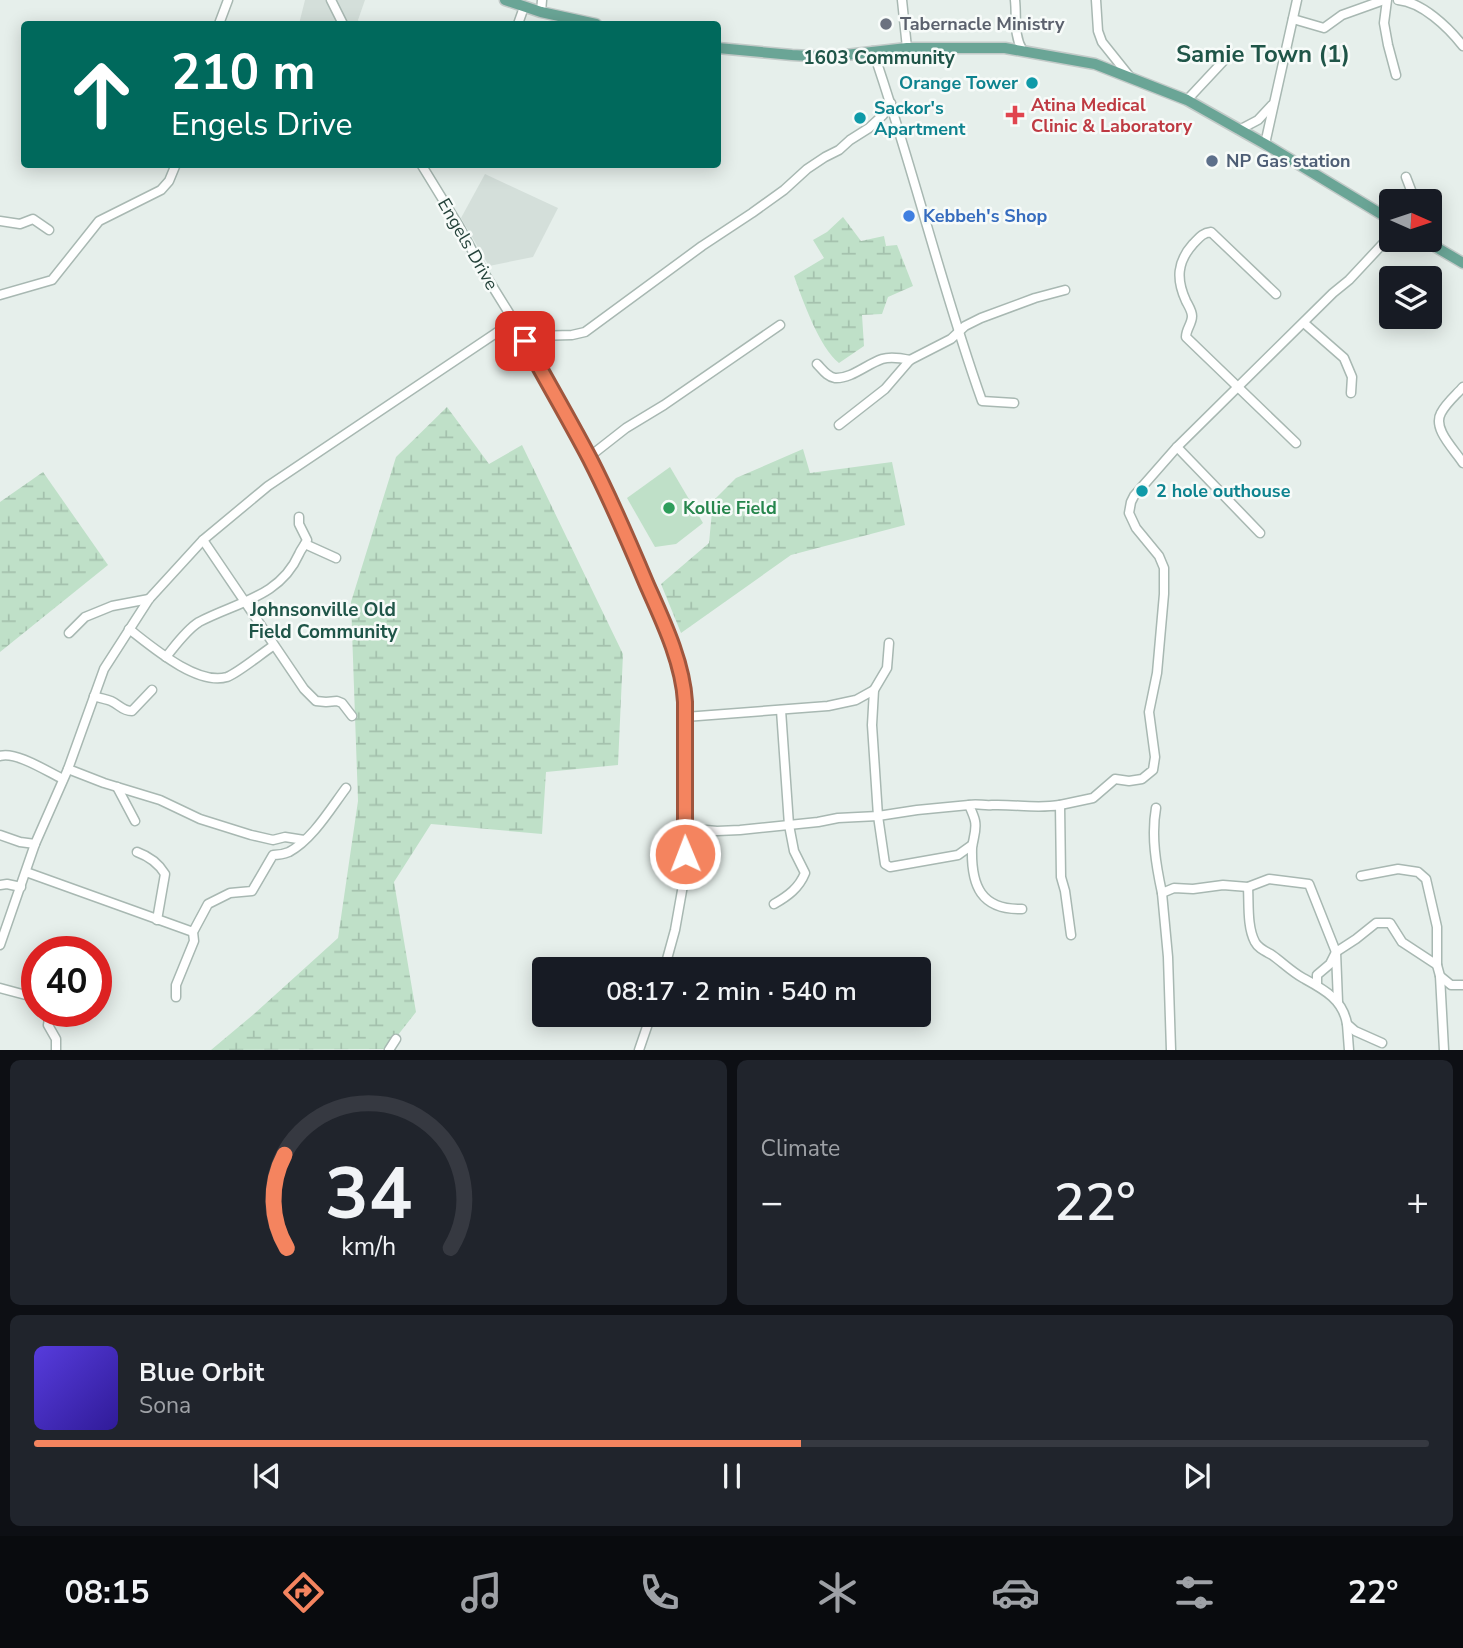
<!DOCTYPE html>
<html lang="en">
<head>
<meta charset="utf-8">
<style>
  :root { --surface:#171b24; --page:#20242c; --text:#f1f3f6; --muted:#9ea1a6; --line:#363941; --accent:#f4845f }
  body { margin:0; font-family:"Nunito Sans",sans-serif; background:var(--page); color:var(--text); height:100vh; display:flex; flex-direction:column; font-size:26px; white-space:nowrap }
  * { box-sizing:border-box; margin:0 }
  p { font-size:23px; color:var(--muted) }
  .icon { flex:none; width:38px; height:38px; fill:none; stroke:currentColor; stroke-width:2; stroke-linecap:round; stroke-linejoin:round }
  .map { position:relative; height:1050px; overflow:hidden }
  .sheet { display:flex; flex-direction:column; gap:10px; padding:10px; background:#0d0f14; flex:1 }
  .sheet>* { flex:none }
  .top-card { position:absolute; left:21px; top:21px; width:700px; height:147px; border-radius:7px; box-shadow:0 4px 18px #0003; background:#00695c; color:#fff; overflow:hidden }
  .needle { width:46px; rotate:93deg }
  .buttons { position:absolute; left:1379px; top:189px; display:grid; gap:14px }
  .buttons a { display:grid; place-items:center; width:63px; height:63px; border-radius:7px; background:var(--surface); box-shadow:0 4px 18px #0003; font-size:35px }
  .speed { position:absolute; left:21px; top:936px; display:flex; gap:14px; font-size:35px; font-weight:700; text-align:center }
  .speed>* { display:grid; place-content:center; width:91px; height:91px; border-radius:50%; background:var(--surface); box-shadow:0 4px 18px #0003; line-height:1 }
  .speed .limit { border:10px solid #d22; background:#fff; color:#111 }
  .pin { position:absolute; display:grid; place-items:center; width:60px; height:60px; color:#fff; margin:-30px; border-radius:14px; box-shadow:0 4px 10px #0006 }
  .me { position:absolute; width:77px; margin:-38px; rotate:359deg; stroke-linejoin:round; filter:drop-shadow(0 0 5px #0008) }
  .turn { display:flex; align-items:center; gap:24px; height:147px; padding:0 35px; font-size:32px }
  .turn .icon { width:91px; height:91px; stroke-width:2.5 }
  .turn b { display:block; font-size:49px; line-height:60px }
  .big { font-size:52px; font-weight:600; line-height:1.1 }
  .sheet .tile { flex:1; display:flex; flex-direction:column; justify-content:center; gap:10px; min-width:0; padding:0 24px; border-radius:10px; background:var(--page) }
  .sheet .dial { align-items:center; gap:0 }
  .dial svg { height:182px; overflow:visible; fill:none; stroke:var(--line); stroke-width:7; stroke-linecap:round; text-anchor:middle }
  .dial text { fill:var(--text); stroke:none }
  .song { display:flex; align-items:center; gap:21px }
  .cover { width:84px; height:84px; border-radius:10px; background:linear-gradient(135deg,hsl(250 70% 55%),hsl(250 70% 35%)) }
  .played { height:7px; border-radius:4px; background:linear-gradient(90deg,var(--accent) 55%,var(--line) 55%) }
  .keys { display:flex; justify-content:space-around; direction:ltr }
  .heat { display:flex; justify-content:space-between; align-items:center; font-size:38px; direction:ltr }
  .sheet .tiles { flex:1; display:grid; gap:10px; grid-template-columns:1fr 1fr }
  .tile:last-child { grid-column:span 2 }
  .trip { position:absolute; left:532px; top:957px; width:399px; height:70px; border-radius:7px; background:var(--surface); box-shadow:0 4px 18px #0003; font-weight:600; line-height:70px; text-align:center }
  .tabs { display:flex; height:112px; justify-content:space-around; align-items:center; background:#090b0e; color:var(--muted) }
  .tabs .icon { width:49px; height:49px }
  .tabs .on { color:var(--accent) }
  .tabs b { font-size:32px; color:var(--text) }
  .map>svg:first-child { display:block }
</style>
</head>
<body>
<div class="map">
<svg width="1463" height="1050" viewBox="0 0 1463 1050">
  <defs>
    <pattern id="wetland-marsh" width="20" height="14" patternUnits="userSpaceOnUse" patternTransform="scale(1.75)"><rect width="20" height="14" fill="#bfe0c8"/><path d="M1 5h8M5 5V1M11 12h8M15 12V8" fill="none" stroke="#a4c1ad"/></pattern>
  </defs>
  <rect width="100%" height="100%" fill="#e6efeb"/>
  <!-- built -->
  <g fill="#d4dfda">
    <path d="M305 0H365L358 20 360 24H299Z"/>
    <path d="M485 174 558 208 533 257 489 266 461 218Z"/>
  </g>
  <!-- wetland -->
  <g fill="url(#wetland-marsh)">
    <path d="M843 217 861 241 884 236 886 246 897 245 913 286 888 297 882 314 862 315 864 346 839 363C819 347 803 301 794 276L824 258 813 240 827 232Z"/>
    <path d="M447 407 489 464 522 445 623 654 618 765 546 772 542 834 431 824 394 882 416 1012 387 1049 211 1050 254 1014 338 938 358 801 351 602 396 457Z"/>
    <path d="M803 449 810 473 892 462 905 525 791 555 681 633 661 584 709 543 713 501 736 478Z"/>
    <path d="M43 472 108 565 0 652V502Z"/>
  </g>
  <!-- pitch -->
  <path fill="#bfe0c8" d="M670 467 703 523 676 544 655 547 627 498Z"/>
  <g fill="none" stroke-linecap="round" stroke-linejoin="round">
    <!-- minor casing -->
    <g stroke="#a8b8b2" stroke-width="11">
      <g id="minor">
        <path d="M331 0 343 24"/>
        <path d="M902 0 907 48"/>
        <path d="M1015 0C1017 18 1013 35 1023 51"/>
        <path d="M1096 0 1098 31 1102 42 1130 77"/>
        <path d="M1387 0 1384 23 1388 45 1396 75"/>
        <path d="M1398 0C1422 2 1448 27 1463 46"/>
        <path d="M541 12 542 0"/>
        <path d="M1293 19 1324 28 1342 15 1384 0"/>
        <path d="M219 24 228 0"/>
        <path d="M518 24 524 7"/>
        <path d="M873 51C913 167 941 286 982 401L1014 403"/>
        <path d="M1187 100 1230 54"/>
        <path d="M1239 130 1258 120 1272 105"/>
        <path d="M1265 144 1297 0"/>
        <path d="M421 164 459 226 486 276 514 321 589 457 621 521 664 624 678 667 684 687 685 717V854L683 885 675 930 664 970"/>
        <path d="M1406 177 1414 198 1413 201"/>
        <path d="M0 221 20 224 33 219 49 230"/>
        <path d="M1276 294 1211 232C1202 233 1199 238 1193 244 1177 262 1176 279 1186 301 1188 305 1192 311 1192 316 1192 324 1186 329 1186 337L1296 443"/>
        <path d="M0 295 52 280 99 221 161 190 169 181 176 164"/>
        <path d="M1304 323 1344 358 1352 377 1351 393"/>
        <path d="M525 341 534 336 572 335 585 332 702 246 752 213 784 190 807 169 825 157 839 150 850 140 869 128 883 115 891 103"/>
        <path d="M817 364C822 369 827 377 835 378 851 379 867 364 882 359 891 356 901 358 910 360"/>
        <path d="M1463 387C1456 395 1446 403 1441 413 1432 429 1455 450 1463 463"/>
        <path d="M839 425 885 389 910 360 951 339 965 326 981 318 1035 298 1065 290"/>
        <path d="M1177 447 1260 533"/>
        <path d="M589 457 626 428 664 405 780 325"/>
        <path d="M203 540 304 689 316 701 326 702 337 701 342 703 352 716"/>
        <path d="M305 544 336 558"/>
        <path d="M129 629C151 646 197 686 227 677 238 673 262 653 273 646"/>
        <path d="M69 633 85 617 112 606 149 599"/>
        <path d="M889 643 887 668 874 690 872 725 878 816 885 864 890 867 958 855 972 845"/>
        <path d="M166 657C175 646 186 630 199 622 237 602 280 597 299 554 301 549 305 545 307 540L299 524V517"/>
        <path d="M94 696C99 698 106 699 111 701 120 705 122 711 132 711L152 690"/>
        <path d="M685 717 828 706 856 700 874 690"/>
        <path d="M0 756C16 751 48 772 63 779"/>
        <path d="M68 769 104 783 160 800 200 819 251 835 273 840 285 837 304 840"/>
        <path d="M117 787 135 821"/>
        <path d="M1060 805 1093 798 1115 779 1129 781 1142 779 1153 770 1155 757 1149 712 1157 673 1164 594V568L1159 556 1136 528 1129 513 1131 502 1134 496 1177 447 1333 293 1349 280 1391 235"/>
        <path d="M1156 808C1151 836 1156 865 1162 893L1174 888 1193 889 1223 885 1248 887 1269 879 1309 884 1336 952 1338 1002"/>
        <path d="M684 828 717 831 740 830 818 822 838 818 878 816 917 810 969 805"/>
        <path d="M0 835 20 842 35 844"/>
        <path d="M137 852C148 856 159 864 165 874L157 920"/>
        <path d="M26 872 193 932"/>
        <path d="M1361 876 1398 869 1418 872 1426 879 1437 927V965"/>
        <path d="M0 885 7 884 21 887"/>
        <path d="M1248 887C1249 904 1247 927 1255 942 1258 948 1265 951 1272 955 1282 962 1292 972 1303 978 1323 989 1343 999 1347 1024L1355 1031 1382 1043"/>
        <path d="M1162 893 1168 957 1171 1050"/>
        <path d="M774 904C788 896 799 888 805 873L794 851 789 825 781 710"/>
        <path d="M1022 909C981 910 971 886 972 848 973 839 977 830 975 821 974 816 971 810 969 805 977 803 984 806 992 805 1016 804 1035 809 1060 805L1061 877 1065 891 1071 935"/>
        <path d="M0 945 35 844 68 769 104 669 149 599 203 540 268 486 514 321"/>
        <path d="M1440 976 1444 1050"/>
        <path d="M1317 985V975L1330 964 1336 952 1356 939 1376 923H1390L1402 942 1437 965 1440 976 1451 985H1463"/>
        <path d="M0 988 37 998"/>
        <path d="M176 997V985L194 941 193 932 208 904 230 893 252 891 273 855C278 855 284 854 289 852 312 840 331 808 346 788"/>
        <path d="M50 1012 48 1025 56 1039V1050"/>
        <path d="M1347 1024 1349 1050"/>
        <path d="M389 1050 396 1039"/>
        <path d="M639 1050 651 1015"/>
      </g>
    </g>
    <!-- major casing -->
    <g stroke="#c2cac8" stroke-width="13">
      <g id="major">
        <path d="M505 0 541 12 596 24"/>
        <path d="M718 48 792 55 828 57 907 48H1005L1095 64 1187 100 1265 144 1391 220"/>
        <path d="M1424 240 1463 263"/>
      </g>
    </g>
    <!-- minor -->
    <use href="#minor" stroke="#fff" stroke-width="8"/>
    <!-- major -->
    <use href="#major" stroke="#6aa596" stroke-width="10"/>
  </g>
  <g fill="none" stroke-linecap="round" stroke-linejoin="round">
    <!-- route casing -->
    <g stroke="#9f563e" stroke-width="18">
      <path id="route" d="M525 341C546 380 569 419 590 459 611 500 629 542 647 585 663 621 683 663 685 702V854"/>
    </g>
    <!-- route -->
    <use href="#route" stroke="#f4845f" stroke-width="12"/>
  </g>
  <!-- markers -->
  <circle fill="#6b7280" stroke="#f7fbf9" stroke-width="2.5" cx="886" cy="24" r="7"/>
  <g fill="#0f9aa8" stroke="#f7fbf9" stroke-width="2.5">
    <circle cx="1032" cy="83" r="7"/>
    <circle cx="860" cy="118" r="7"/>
    <circle cx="1142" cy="491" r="7"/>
  </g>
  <path fill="#e0444e" stroke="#f7fbf9" stroke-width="2.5" d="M1011.5 104.5h7v7h7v7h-7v7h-7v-7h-7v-7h7z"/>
  <circle fill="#5c6f8a" stroke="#f7fbf9" stroke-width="2.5" cx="1212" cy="161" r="7"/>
  <circle fill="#3f7fe0" stroke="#f7fbf9" stroke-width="2.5" cx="909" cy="216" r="7"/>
  <circle fill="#2e9e5b" stroke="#f7fbf9" stroke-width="2.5" cx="669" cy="508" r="7"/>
  <g text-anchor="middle" stroke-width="5" stroke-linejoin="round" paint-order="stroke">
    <!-- worship labels -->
    <g font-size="18" font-weight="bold" fill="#5b616d" stroke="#f7fbf9" text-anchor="start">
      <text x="900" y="30">Tabernacle Ministry</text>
    </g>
    <!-- culture labels -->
    <g font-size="18" font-weight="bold" fill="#0d838f" stroke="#f7fbf9" text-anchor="start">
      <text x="1018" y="89" text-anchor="end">Orange Tower</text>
      <text x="874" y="114">Sackor's<tspan x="874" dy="21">Apartment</tspan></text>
      <text x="1156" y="497">2 hole outhouse</text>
    </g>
    <!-- health labels -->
    <g font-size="18" font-weight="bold" fill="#be3a42" stroke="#f7fbf9" text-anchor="start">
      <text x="1031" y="111">Atina Medical<tspan x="1031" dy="21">Clinic &amp; Laboratory</tspan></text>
    </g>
    <!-- service labels -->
    <g font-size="18" font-weight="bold" fill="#4e5e75" stroke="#f7fbf9" text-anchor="start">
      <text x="1226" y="167">NP Gas station</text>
    </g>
    <!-- shop labels -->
    <g font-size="18" font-weight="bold" fill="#366cbe" stroke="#f7fbf9" text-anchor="start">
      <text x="923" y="222">Kebbeh's Shop</text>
    </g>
    <!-- street labels -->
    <g font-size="18" fill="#24423a" stroke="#f7fbf9">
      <text transform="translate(468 244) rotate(60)" y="6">Engels Drive</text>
    </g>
    <!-- leisure labels -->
    <g font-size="18" font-weight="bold" fill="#27864d" stroke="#f7fbf9" text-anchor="start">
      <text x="683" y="514">Kollie Field</text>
    </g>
    <!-- neighbourhood labels -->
    <g font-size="19" font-weight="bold" fill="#1f5548" stroke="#f7fbf9">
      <text x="879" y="64">1603 Community</text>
      <text x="323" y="616">Johnsonville Old<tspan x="323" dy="22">Field Community</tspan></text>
    </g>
    <!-- district labels -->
    <g font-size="24" font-weight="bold" fill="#1f5548" stroke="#f7fbf9">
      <text x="1263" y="62">Samie Town (1)</text>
    </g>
  </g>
</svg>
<div class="buttons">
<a><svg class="needle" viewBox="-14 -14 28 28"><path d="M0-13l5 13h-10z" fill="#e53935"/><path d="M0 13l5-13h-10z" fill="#9ea1a6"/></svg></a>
<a><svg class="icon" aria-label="layers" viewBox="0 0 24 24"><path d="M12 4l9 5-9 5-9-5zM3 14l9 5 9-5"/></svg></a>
</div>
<div class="speed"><div class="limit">40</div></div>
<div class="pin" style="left:525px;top:341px;background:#d93025"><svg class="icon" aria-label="arrive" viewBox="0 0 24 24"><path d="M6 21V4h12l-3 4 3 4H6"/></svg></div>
<svg class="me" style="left:685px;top:854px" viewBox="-20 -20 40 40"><circle r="17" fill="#f4845f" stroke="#fff" stroke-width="3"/><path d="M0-11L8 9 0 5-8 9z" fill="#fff"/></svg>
<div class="trip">08:17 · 2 min · 540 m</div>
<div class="top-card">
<div class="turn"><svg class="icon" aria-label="ahead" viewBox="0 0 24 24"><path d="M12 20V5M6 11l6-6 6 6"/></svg><div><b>210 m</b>Engels Drive</div></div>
</div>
</div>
<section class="sheet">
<div class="tiles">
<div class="tile dial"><svg viewBox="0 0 100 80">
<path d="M14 69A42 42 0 1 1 86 69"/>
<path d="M14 69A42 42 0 0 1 13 28" stroke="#f4845f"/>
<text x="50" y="56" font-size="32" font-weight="700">34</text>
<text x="50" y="72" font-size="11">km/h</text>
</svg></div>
<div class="tile"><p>Climate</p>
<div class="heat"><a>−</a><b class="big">22°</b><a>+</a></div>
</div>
<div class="tile">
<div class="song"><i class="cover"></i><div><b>Blue Orbit</b><p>Sona</p></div></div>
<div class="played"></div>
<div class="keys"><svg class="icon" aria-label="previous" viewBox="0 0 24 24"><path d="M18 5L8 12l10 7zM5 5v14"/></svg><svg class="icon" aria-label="pause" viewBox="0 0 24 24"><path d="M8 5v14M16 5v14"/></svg><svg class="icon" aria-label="next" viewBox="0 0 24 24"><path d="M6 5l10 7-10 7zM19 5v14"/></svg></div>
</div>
</div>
</section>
<nav class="tabs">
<b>08:15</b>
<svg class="icon on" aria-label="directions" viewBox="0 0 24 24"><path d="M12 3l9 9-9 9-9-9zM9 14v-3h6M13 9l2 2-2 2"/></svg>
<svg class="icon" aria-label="music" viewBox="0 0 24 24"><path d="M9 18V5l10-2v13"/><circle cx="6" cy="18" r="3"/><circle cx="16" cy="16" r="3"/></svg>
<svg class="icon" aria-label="phone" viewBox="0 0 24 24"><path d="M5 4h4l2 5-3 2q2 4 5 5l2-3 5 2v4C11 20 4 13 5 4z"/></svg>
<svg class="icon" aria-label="climate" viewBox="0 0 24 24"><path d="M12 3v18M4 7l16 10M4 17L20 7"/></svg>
<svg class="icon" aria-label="car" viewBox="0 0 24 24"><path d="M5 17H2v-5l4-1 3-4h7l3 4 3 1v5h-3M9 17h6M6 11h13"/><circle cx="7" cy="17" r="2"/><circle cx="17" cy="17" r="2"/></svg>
<svg class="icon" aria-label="filters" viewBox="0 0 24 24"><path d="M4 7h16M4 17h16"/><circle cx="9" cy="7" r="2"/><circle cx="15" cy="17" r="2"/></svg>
<b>22°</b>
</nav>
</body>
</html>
